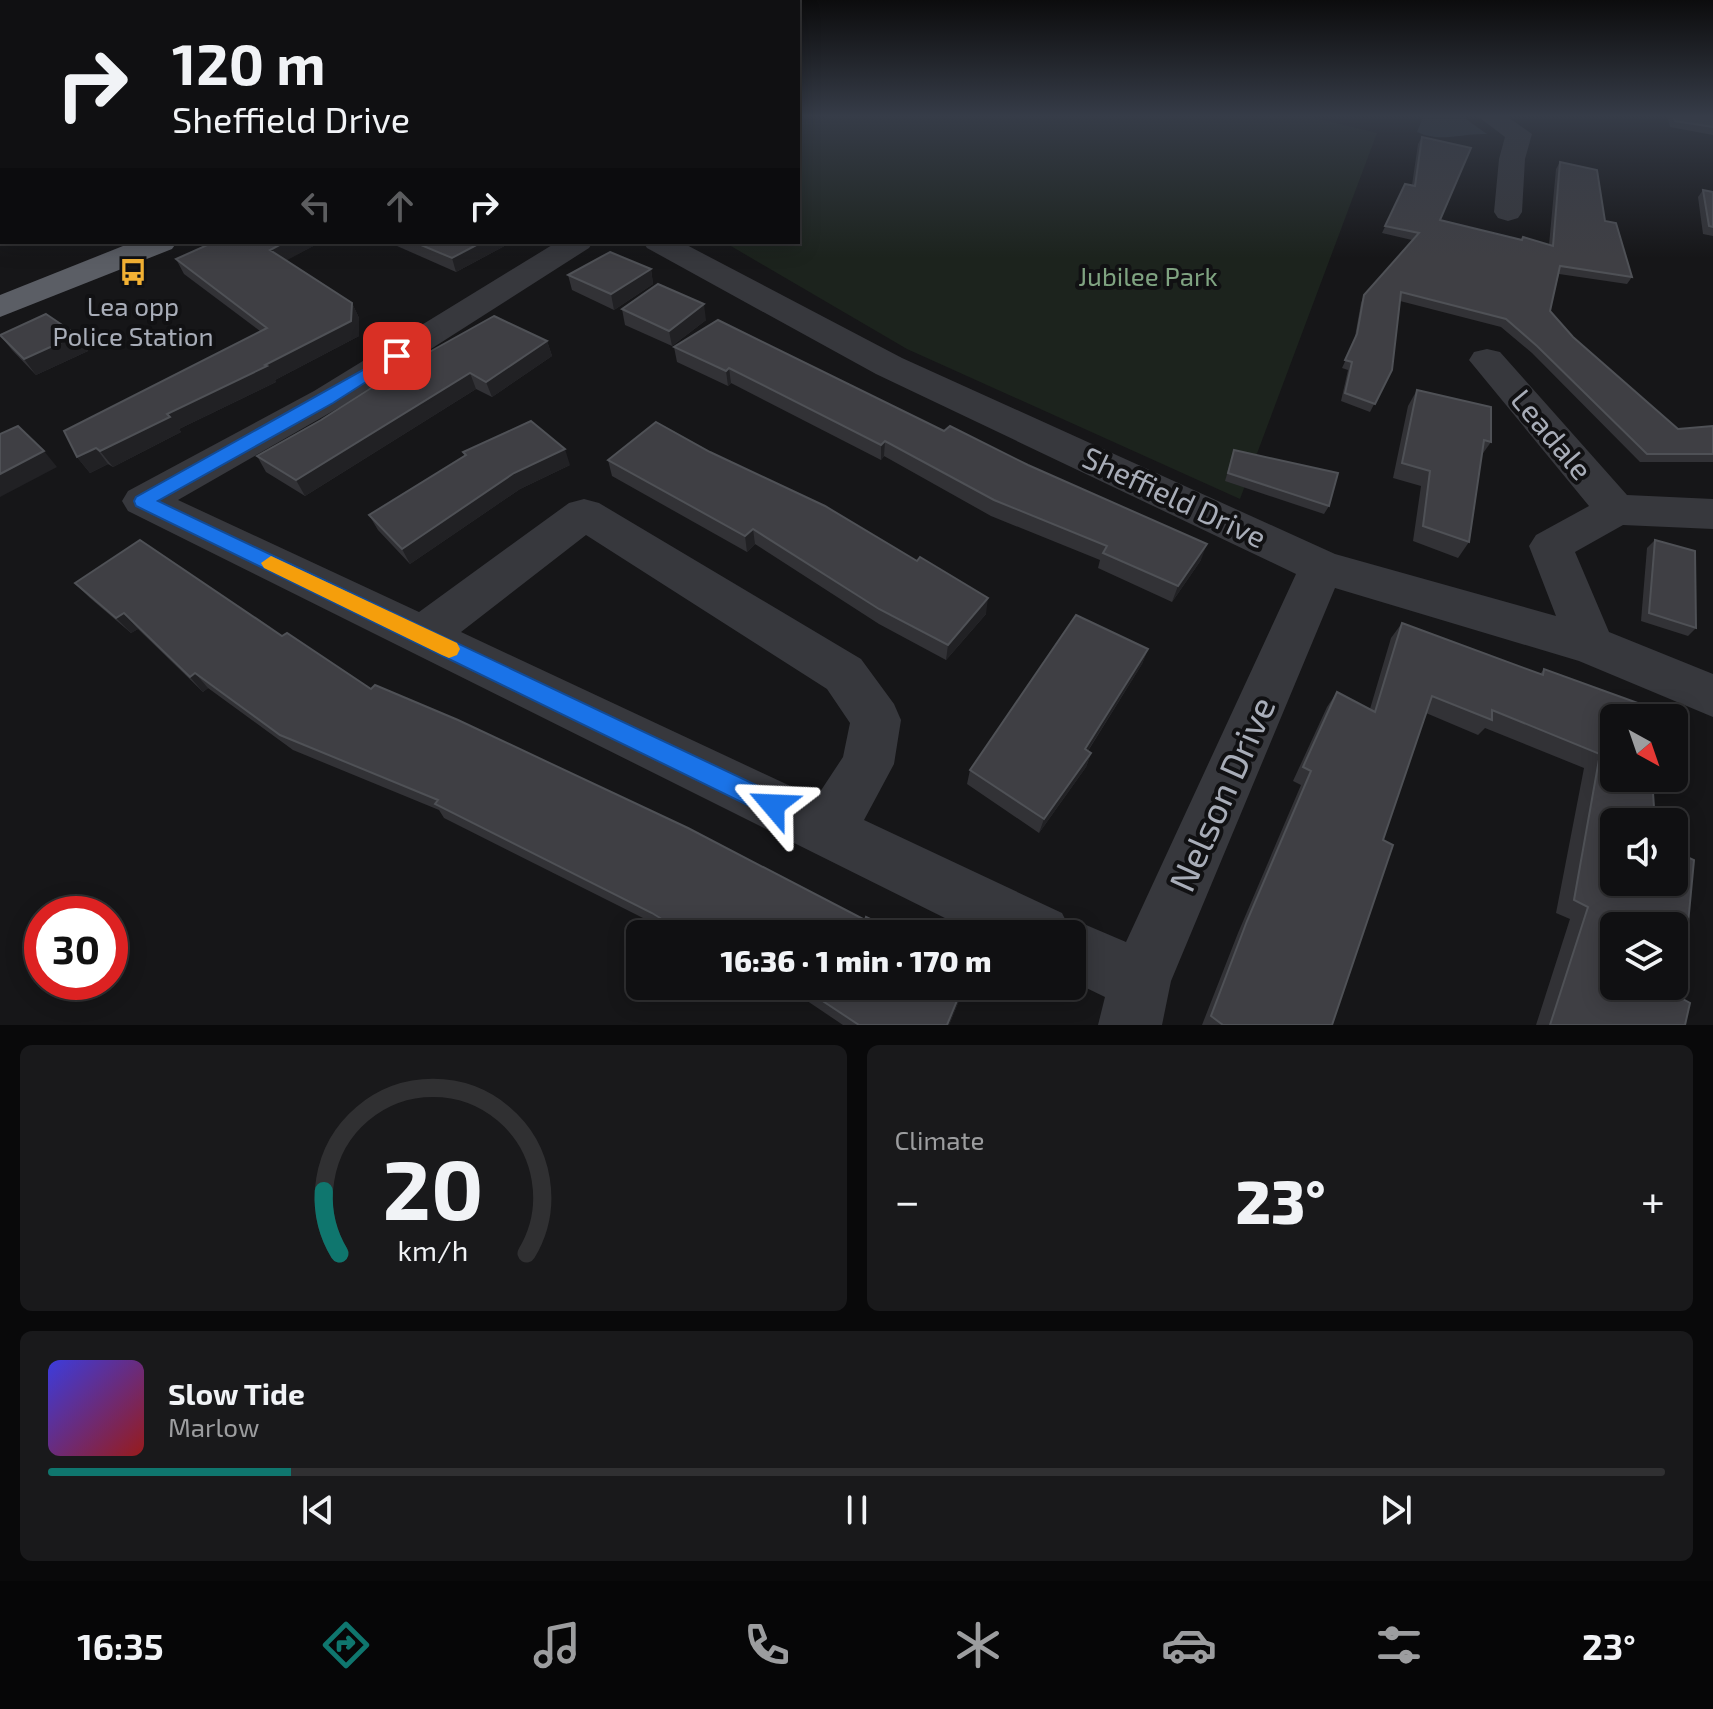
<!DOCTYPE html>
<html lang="en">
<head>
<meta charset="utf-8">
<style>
  :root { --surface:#101012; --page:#19191b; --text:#f1f3f6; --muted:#9c9d9f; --line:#303032; --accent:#0f766e }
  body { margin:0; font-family:"Exo 2",sans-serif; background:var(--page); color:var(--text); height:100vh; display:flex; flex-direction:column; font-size:30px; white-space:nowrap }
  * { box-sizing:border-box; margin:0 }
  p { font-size:26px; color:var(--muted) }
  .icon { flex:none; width:44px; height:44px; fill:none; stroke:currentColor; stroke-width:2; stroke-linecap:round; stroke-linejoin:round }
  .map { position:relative; height:1025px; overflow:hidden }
  .side { display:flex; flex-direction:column; gap:20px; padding:20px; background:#09090a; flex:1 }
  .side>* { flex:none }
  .banner { position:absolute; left:0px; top:0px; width:800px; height:244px; box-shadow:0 4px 20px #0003,0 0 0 2px var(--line); background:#101012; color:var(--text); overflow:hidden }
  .needle { width:52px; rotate:140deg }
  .fabs { position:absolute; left:1600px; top:704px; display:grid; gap:16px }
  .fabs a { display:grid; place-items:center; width:88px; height:88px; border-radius:12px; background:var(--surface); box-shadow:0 4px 20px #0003,0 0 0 2px var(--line); font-size:40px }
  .speed { position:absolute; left:24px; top:896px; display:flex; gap:16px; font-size:40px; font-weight:700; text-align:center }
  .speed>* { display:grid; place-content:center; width:104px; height:104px; border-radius:50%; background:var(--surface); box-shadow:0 4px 20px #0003,0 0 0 2px var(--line); line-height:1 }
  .speed .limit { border:12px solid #d22; background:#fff; color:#111 }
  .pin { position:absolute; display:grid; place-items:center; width:68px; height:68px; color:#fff; margin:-34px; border-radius:16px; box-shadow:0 4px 12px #0006 }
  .me { position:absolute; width:88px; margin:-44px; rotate:296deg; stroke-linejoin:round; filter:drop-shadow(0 0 6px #0008) }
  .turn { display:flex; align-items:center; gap:28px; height:168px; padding:0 40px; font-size:36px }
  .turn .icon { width:104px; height:104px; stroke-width:2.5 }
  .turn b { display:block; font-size:56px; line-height:68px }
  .lanes { display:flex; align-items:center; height:76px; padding:0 40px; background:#0003; justify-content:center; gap:40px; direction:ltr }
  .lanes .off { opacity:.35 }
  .big { font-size:60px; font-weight:800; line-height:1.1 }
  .side .tile { flex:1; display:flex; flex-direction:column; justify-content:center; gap:12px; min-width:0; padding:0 28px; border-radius:12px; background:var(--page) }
  .side .dial { align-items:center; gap:0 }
  .dial svg { height:208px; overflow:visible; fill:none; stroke:var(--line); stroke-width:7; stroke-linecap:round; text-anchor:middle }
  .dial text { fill:var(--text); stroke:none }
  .song { display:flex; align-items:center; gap:24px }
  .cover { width:96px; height:96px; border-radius:12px; background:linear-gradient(135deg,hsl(240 70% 55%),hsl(0 70% 35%)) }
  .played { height:8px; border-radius:4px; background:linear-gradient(90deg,var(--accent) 15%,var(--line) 15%) }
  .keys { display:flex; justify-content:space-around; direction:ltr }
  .heat { display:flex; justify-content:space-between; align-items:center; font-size:44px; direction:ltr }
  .side .tiles { flex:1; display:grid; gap:20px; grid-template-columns:1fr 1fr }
  .tile:last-child { grid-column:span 2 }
  .trip { position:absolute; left:626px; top:920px; width:460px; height:80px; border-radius:12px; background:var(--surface); box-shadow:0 4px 20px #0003,0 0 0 2px var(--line); font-weight:800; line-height:80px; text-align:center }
  .tabs { display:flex; height:128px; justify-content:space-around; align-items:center; background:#060607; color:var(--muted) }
  .tabs .icon { width:56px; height:56px }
  .tabs .selected { color:var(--accent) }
  .tabs b { font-size:36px; color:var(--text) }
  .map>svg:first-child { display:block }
</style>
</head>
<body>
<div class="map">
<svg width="1713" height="1025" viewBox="0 0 1713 1025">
  <rect width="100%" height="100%" fill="#161618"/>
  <!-- green -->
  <path fill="#1c231d" d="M833 115H1303L1377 133 1240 499 907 349 724 242H798V123Z"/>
  <!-- water -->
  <path fill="#2c353c" d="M1424 115H1460L1487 134C1461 133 1441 143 1417 132Z"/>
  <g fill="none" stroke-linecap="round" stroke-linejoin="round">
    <!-- minor -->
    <g fill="#37383d" fill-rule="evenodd">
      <path d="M1476 115H1505L1532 134 1525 159 1522 212 1518 218 1508 221 1498 218 1494 212 1499 159 1505 137Z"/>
      <path d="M557 242H593L589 248 340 407 178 500 419 612 569 503 584 499 599 503 861 659 894 704 901 720 894 764 864 820 1062 913 1066 921 1072 919 1126 942 1296 574 876 374 647 248 643 242H681L902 358 1335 554 1556 616 1529 546 1536 535 1589 506 1469 360 1474 352 1487 349 1500 352 1627 495 1713 499V529L1623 525 1575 552 1609 632 1713 674V717L1579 661 1335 588 1171 981 1162 1025H1098L1105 997 1072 981V934H977L128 511 122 501 128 491 314 391ZM586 535 827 689 850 723 843 757 816 798 461 632Z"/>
    </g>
    <!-- trunk -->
    <path fill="#5b5e65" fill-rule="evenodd" d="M133 242H177L172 249 0 317V295Z"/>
  </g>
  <!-- wall -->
  <g fill="#323236">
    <path d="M1667 115H1713V135L1670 127Z"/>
    <path d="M1422 137 1440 220 1521 240 1549 245 1556 169 1560 162 1605 221 1632 277 1627 284 1559 274 1550 311 1573 337 1678 429 1713 426V462H1640L1532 353 1501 327 1400 301 1392 370 1370 412 1341 401 1348 370 1342 368 1354 342 1361 303 1364 295 1412 240 1382 233 1405 184 1412 185 1418 144Z"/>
    <path d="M1703 190 1713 192V236L1703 234 1698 197Z"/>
    <path d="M214 242H321L286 260 352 303 359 318V336L275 380 276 382 179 429 181 432 113 467 108 464 90 473 77 457 260 331 184 274 176 259Z"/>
    <path d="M388 242H512L456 272Z"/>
    <path d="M651 269 653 284 614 310 572 290 568 275Z"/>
    <path d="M622 309 706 320 672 346 625 325Z"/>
    <path d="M718 320 1201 560 1172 602 1098 568 1100 560 991 516 884 456 881 460 731 383 728 386 677 362 674 347Z"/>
    <path d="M0 335H77L88 351 36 375 12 350Z"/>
    <path d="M547 341 552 356 492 397 476 389 305 496 266 472 257 456Z"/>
    <path d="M1417 390 1491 442 1481 456 1469 542 1458 558 1413 541 1421 486 1393 478 1408 406Z"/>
    <path d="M1234 450 1329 506 1324 514 1225 481Z"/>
    <path d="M463 452 570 465 520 489 410 564 378 530 369 515 465 456Z"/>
    <path d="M710 452 986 614 946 660 879 624 755 544 747 552 612 476 608 460Z"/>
    <path d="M1655 540 1696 628 1688 636 1641 621 1647 548Z"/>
    <path d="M75 583 282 636 371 689 865 920 901 934H671L657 925 444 818 439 810 293 750 208 688 203 692 138 629 131 633 90 598Z"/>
    <path d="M1402 623 1540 674 1544 669 1646 706 1614 822 1681 998 1685 1025H1536L1570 919 1556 913 1584 768 1485 728 1478 735 1426 713 1383 840 1332 1025H1202L1238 933 1301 785 1293 781 1327 707 1337 692 1370 709 1391 638Z"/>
    <path d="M1148 649 1142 664 1088 751 1091 753 1086 767 1039 833 967 784 970 770Z"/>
    <path d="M755 986H782L774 998Z"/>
    <path d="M785 986H965L949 1025H843Z"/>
  </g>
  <!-- shaded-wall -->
  <g fill="#212124">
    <path d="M285 242H321L278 265 270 250Z"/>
    <path d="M482 242H512L456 272 452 258Z"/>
    <path d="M651 269 653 284 614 310 611 294Z"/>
    <path d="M352 303 359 318V336L275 380 276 382 179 429 181 432 113 467 100 451 167 414Z"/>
    <path d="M704 304 706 320 672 346 669 331Z"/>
    <path d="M77 335 88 351 36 375 24 359Z"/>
    <path d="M547 341 552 356 492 397 486 382Z"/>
    <path d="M729 368 731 383 728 386 726 371Z"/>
    <path d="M470 373 476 389 305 496 296 480Z"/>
    <path d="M885 441 884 456 881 460V445Z"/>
    <path d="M96 448 108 464 90 473 77 457Z"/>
    <path d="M565 449 570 465 520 489 410 564 402 549 514 473Z"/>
    <path d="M44 451 57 467 0 497V474Z"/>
    <path d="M753 529 755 544 747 552 745 536Z"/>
    <path d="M1207 544 1201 560 1172 602 1178 586Z"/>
    <path d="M988 598 986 614 946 660 948 645Z"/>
    <path d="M124 613 138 629 131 633 116 618Z"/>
    <path d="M1148 649 1142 664 1080 763 1085 749Z"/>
    <path d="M195 673 208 688 203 692 190 677Z"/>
    <path d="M1091 753 1086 767 1039 833 1044 819Z"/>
    <path d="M772 986H782L774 998 772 987Z"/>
    <path d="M963 986H965L949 1025H947Z"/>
  </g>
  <!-- building -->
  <g fill="#3f3f44" stroke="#4f5156" stroke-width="2" fill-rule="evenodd">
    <path d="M1673 115H1713V127L1675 121Z"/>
    <path d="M1422 137 1471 148 1440 220 1522 240 1523 237 1553 246 1560 162 1597 170 1605 221 1616 223 1632 277 1560 266 1550 311 1573 337 1678 429 1713 426V454H1647L1537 346 1506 319 1401 292 1392 370 1375 404 1345 393 1352 362 1345 360 1357 334 1364 295 1419 233 1385 226 1405 184 1415 186Z"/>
    <path d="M1703 190 1713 192V227L1709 226Z"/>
    <path d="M214 242H285L270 250 352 303 351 321 265 365 267 366 167 414 170 417 100 451 96 448 77 457 64 431 267 328 176 259Z"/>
    <path d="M414 242H482L452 258Z"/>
    <path d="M610 252 651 269 611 294 568 275Z"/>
    <path d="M658 284 704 304 669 331 622 309Z"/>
    <path d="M46 314 77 335 24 359 0 335Z"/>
    <path d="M494 316 547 341 486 382 470 373 296 480 257 456 321 420 415 360Z"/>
    <path d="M718 320 944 431 950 426 1028 465 1207 544 1178 586 1103 553 1107 546 994 500 885 441 881 445 729 368 726 371 674 347Z"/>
    <path d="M1417 390 1491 407V442L1484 440 1469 542 1423 526 1430 471 1402 463Z"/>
    <path d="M531 421 565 449 514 473 402 549 369 515 466 455 463 452Z"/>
    <path d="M656 422 710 452 825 506 917 561 920 557 988 598 948 645 879 609 753 529 745 536 608 460Z"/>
    <path d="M18 426 44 451 0 474V434Z"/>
    <path d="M1234 450 1338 473 1329 506 1228 473Z"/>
    <path d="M140 540 282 636 287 633 371 689 375 685 458 720 688 828 865 920 866 917 901 934H686L652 913 435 804 438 800 280 735 195 673 190 677 124 613 116 618 75 583Z"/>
    <path d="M1655 540 1695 551 1696 628 1649 613Z"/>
    <path d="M1076 615 1148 649 1085 749 1091 753 1044 819 970 770Z"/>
    <path d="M1402 623 1543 675 1544 669 1646 706 1647 718H1614V778H1652L1655 822H1614V882H1674V851L1694 860 1681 998 1690 1003 1685 1025H1550L1588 907 1574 900 1600 754 1492 710V720L1432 696 1383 840 1393 845 1332 1025H1223L1211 1016 1247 921 1311 771 1303 767 1337 692 1375 712ZM1614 926H1674V986H1614Z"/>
    <path d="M800 986H963L947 1025H859Z"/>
  </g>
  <!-- sky -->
  <linearGradient id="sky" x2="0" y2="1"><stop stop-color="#0c0c0d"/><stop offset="0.45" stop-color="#363c48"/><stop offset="1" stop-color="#363c48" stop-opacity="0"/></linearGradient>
  <rect width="1713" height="258" fill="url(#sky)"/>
  <!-- route -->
  <path fill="#1a73e8" stroke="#114b97" stroke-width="2" d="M397 351 405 356 402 359 333 403 158 501 781 797 785 805 781 813 773 816 764 813 136 506 134 501 136 497Z"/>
  <!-- slow -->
  <path fill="#f59e0b" d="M271 556 457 643 460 649 457 655 449 658 442 655 264 568 261 563Z"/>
  <!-- icons -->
  <defs>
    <g id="bus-bare" transform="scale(2.16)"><path d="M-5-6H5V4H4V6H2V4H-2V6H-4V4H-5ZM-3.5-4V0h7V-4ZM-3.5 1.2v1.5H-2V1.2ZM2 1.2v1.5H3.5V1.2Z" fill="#f2b134" stroke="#111113" stroke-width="2.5" paint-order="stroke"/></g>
  </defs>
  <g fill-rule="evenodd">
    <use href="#bus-bare" x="133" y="272"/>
  </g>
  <g text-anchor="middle" stroke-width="8" stroke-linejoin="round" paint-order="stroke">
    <!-- far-park labels -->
    <g font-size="26" fill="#7fa381" stroke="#111113">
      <text x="1148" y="286">Jubilee Park</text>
    </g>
    <!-- far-poi labels -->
    <g font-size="26" fill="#a8adb8" stroke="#111113">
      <text x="133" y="316">Lea opp<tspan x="133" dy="30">Police Station</tspan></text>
    </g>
    <!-- street labels -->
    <g font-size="30" fill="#a8adb8" stroke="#111113">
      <text transform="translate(1551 435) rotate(50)" y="10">Leadale</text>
      <text transform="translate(1174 498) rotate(25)" y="10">Sheffield Drive</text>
    </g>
    <!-- near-street labels -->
    <g font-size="36" fill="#a8adb8" stroke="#111113">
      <text transform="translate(1222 794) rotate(-66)" y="13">Nelson Drive</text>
    </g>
  </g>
</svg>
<div class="fabs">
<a><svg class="needle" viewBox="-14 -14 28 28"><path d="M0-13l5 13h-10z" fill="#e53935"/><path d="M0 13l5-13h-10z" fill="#9c9d9f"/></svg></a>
<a><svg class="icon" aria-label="sound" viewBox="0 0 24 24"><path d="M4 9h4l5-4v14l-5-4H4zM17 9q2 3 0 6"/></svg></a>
<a><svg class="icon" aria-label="layers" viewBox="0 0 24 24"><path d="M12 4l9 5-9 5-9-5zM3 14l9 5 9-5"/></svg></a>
</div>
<div class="speed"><div class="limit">30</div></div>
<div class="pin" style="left:397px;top:356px;background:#d93025"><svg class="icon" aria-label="arrive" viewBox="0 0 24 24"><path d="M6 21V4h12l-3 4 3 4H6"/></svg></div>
<svg class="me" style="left:773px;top:805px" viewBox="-20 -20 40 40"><path d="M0-17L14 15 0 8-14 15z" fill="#1a73e8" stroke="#fff" stroke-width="4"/></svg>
<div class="trip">16:36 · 1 min · 170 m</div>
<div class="banner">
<div class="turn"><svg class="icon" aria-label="right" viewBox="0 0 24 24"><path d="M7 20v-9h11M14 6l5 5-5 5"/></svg><div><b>120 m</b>Sheffield Drive</div></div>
<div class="lanes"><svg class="icon off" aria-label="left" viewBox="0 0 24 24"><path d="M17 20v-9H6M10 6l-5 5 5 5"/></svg><svg class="icon off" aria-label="ahead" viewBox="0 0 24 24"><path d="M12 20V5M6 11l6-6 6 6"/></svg><svg class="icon" aria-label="right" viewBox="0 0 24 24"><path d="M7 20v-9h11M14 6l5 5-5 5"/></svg></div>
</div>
</div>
<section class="side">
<div class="tiles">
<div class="tile dial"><svg viewBox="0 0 100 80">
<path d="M14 69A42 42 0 1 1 86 69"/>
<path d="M14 69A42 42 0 0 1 8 45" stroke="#0f766e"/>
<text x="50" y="56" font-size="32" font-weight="700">20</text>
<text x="50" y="72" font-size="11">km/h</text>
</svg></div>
<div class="tile"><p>Climate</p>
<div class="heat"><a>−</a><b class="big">23°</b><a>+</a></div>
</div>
<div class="tile">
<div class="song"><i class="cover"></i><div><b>Slow Tide</b><p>Marlow</p></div></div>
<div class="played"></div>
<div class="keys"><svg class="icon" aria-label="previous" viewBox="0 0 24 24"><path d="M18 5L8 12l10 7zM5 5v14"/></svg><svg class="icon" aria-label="pause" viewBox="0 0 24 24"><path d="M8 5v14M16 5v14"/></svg><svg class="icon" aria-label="next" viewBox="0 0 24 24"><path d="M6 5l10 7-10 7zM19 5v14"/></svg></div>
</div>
</div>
</section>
<nav class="tabs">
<b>16:35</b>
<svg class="icon selected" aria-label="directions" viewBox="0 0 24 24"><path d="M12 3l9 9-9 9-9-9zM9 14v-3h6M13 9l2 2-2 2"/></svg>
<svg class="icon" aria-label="music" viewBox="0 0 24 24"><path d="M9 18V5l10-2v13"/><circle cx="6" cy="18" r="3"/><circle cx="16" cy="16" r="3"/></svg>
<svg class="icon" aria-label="phone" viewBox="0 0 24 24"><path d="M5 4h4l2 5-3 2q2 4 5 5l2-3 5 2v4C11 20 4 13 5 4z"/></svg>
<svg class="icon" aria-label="climate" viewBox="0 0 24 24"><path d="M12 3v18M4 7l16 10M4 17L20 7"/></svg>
<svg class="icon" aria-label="car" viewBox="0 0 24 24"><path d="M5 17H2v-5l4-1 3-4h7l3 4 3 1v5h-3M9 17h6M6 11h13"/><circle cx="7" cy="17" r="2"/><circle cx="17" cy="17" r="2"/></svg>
<svg class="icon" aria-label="filters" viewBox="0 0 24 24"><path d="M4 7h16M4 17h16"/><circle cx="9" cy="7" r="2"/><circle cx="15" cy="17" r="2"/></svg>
<b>23°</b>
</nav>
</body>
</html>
